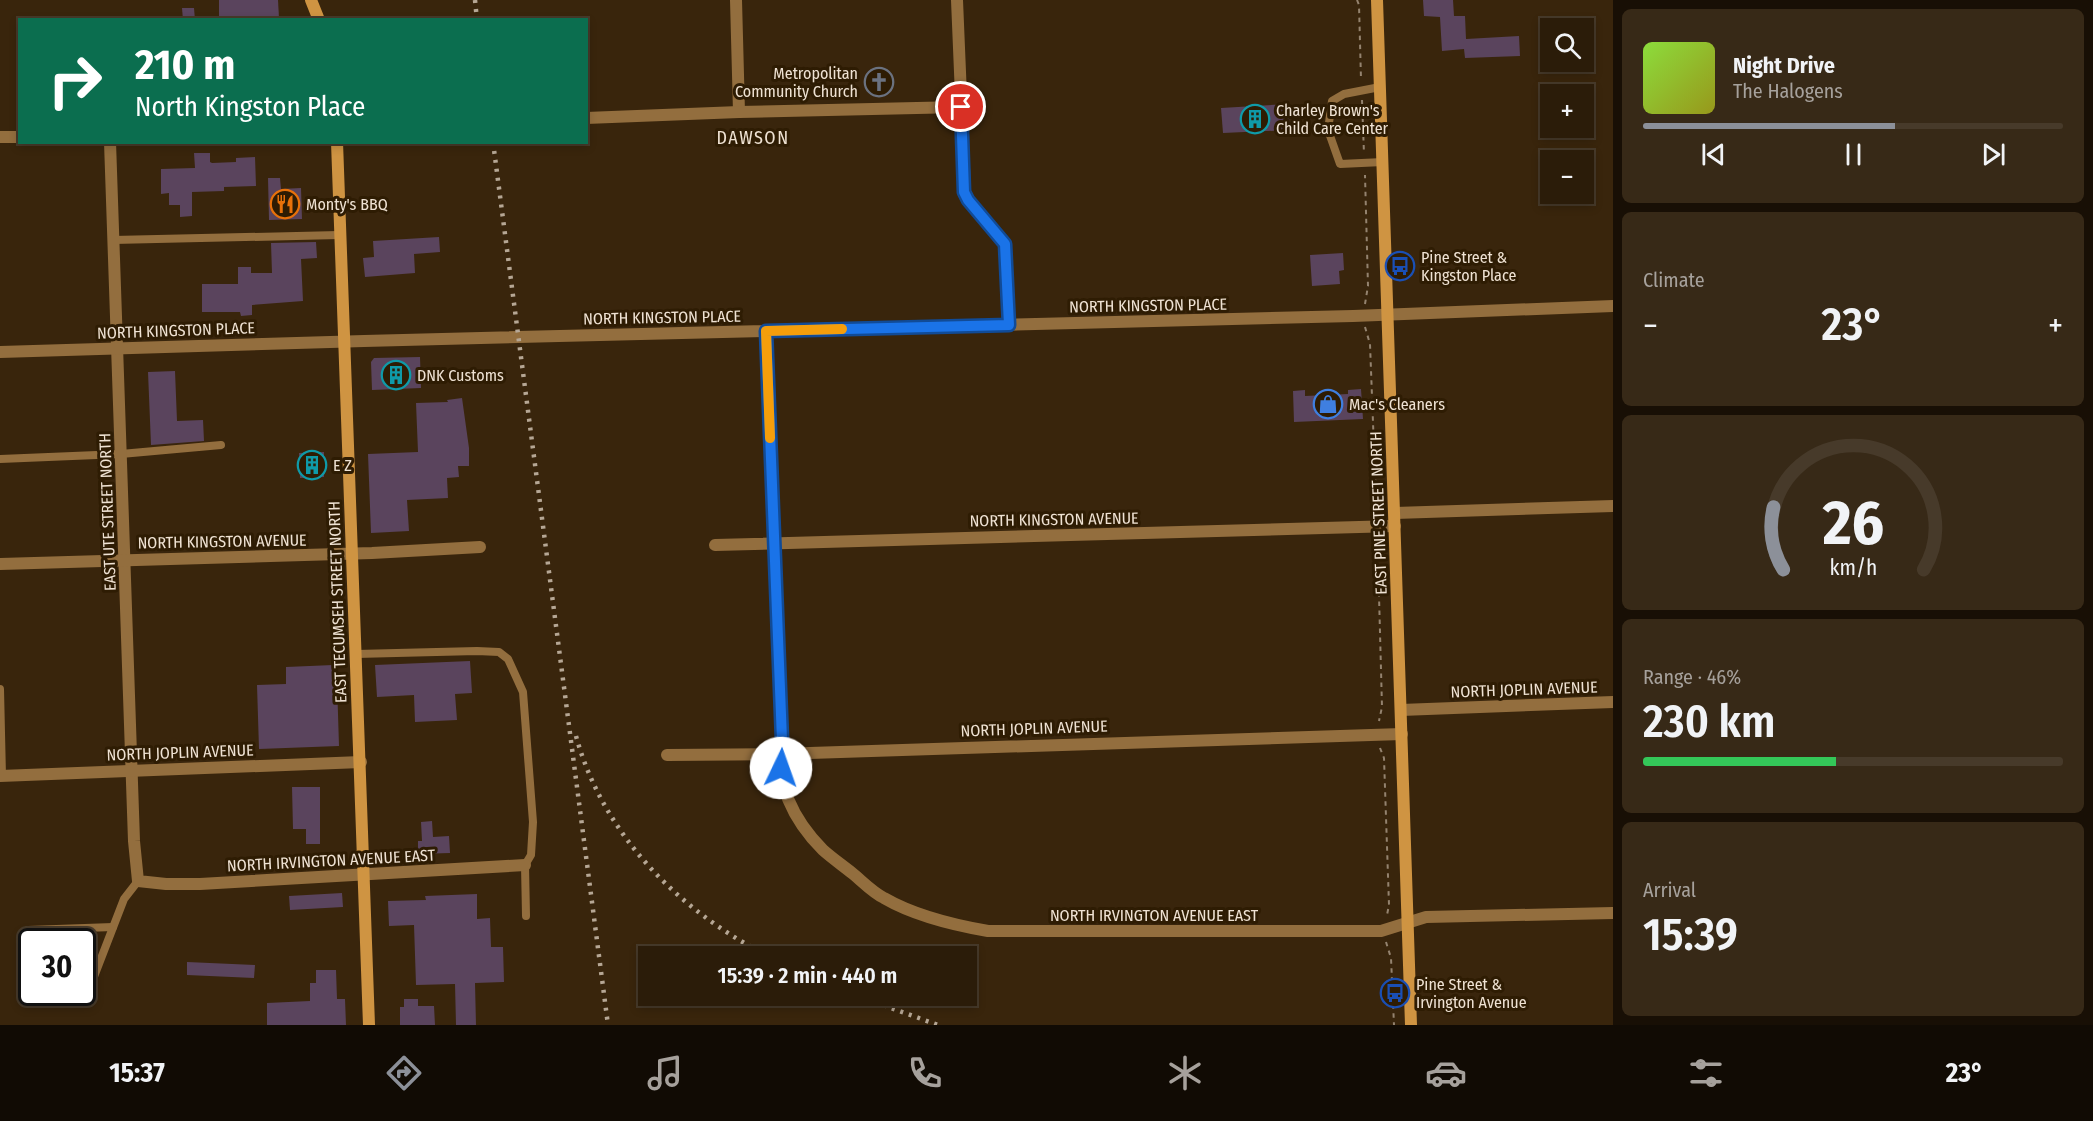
<!DOCTYPE html>
<html lang="en">
<head>
<meta charset="utf-8">
<style>
  :root { --surface:#2b1c09; --page:#372917; --text:#f1f3f6; --muted:#a6a19c; --line:#473a2a; --accent:#8c9099 }
  body { margin:0; font-family:"Fira Sans Condensed",sans-serif; background:var(--page); color:var(--text); height:100vh; display:flex; flex-direction:column; font-size:22px; white-space:nowrap }
  * { box-sizing:border-box; margin:0 }
  p { font-size:20px; color:var(--muted) }
  .icon { flex:none; width:33px; height:33px; fill:none; stroke:currentColor; stroke-width:2; stroke-linecap:round; stroke-linejoin:round }
  .map { position:relative; flex:1; overflow:hidden }
  .details { display:flex; flex-direction:column; gap:9px; padding:9px; background:#180f05; width:480px }
  .details>* { flex:none }
  .top-card { position:absolute; left:18px; top:18px; width:570px; height:126px; border-radius:0px; box-shadow:0 3px 9px #0003,0 0 0 2px var(--line); background:#0b6e4f; color:#fff; overflow:hidden }
  .tools { position:absolute; left:1540px; top:18px; display:grid; gap:12px }
  .tools a { display:grid; place-items:center; width:54px; height:54px; border-radius:0px; background:var(--surface); box-shadow:0 3px 9px #0003,0 0 0 2px var(--line); font-size:30px }
  .speed { position:absolute; left:18px; top:928px; display:flex; gap:12px; font-size:30px; font-weight:700; text-align:center }
  .speed>* { display:grid; place-content:center; width:78px; height:78px; border-radius:50%; background:var(--surface); box-shadow:0 3px 9px #0003,0 0 0 2px var(--line); line-height:1 }
  .speed .limit { border:3px solid #111; border-radius:9px; background:#fff; color:#111 }
  .pin { position:absolute; display:grid; place-items:center; width:51px; height:51px; color:#fff; margin:-26px; border:3px solid #fff; border-radius:50%; box-shadow:0 2px 6px #0007 }
  .me { position:absolute; width:66px; margin:-33px; rotate:3deg; stroke-linejoin:round; filter:drop-shadow(0 0 4px #0008) }
  .turn { display:flex; align-items:center; gap:21px; height:126px; padding:0 18px; font-size:27px }
  .turn .icon { width:78px; height:78px; stroke-width:2.5 }
  .turn b { display:block; font-size:42px; line-height:51px }
  .big { font-size:45px; font-weight:600; line-height:1.1 }
  .details .widget { flex:1; display:flex; flex-direction:column; justify-content:center; gap:9px; min-width:0; padding:0 21px; border-radius:9px; background:var(--page) }
  .details .dial { align-items:center; gap:0 }
  .dial svg { height:156px; overflow:visible; fill:none; stroke:var(--line); stroke-width:7; stroke-linecap:round; text-anchor:middle }
  .dial text { fill:var(--text); stroke:none }
  .song { display:flex; align-items:center; gap:18px }
  .cover { width:72px; height:72px; border-radius:9px; background:linear-gradient(135deg,hsl(90 70% 55%),hsl(60 70% 35%)) }
  .played { height:6px; border-radius:3px; background:linear-gradient(90deg,var(--accent) 60%,var(--line) 60%) }
  .keys { display:flex; justify-content:space-around; direction:ltr }
  .heat { display:flex; justify-content:space-between; align-items:center; font-size:33px; direction:ltr }
  .charge { height:9px; border-radius:4px; background:linear-gradient(90deg,#34c759 46%,var(--line) 0) }
  .trip { position:absolute; left:638px; top:946px; width:339px; height:60px; border-radius:0px; background:var(--surface); box-shadow:0 3px 9px #0003,0 0 0 2px var(--line); font-weight:600; line-height:60px; text-align:center }
  .dock { display:flex; height:96px; justify-content:space-around; align-items:center; background:#110b04; color:var(--muted) }
  .dock .icon { width:42px; height:42px }
  .dock .active { color:var(--accent) }
  .dock b { font-size:27px; color:var(--text) }
  main { display:flex; flex:1; min-height:0 }
  .map>svg:first-child { display:block }
</style>
</head>
<body>
<main>
<div class="map">
<svg width="1613" height="1025" viewBox="0 0 1613 1025">
  <rect width="100%" height="100%" fill="#39250c"/>
  <!-- building -->
  <g fill="#5a445d">
    <path d="M219 0H278L279 18 219 20Z"/>
    <path d="M1423 0H1453L1454 16H1465L1466 39 1519 36 1520 56 1465 58 1464 49 1442 51 1440 17 1424 16Z"/>
    <path d="M182 8H194L195 20H183Z"/>
    <path d="M1288 104 1290 130 1223 133 1221 108Z"/>
    <path d="M194 153H210V162L212 163 236 162V158L255 157 256 186 224 187V191L192 192V216L180 217V205H169V193L161 194V169L195 168Z"/>
    <path d="M268 178H280L281 189 301 188 302 219 269 220Z"/>
    <path d="M439 237 440 252 414 254 415 273 365 277 363 258 374 257 373 241Z"/>
    <path d="M316 242 317 258 301 259 303 301 252 305V315L241 316 240 312H202V284H238V267H251V273H272L271 243Z"/>
    <path d="M1343 253 1344 270 1339 271 1340 284 1312 286 1310 255Z"/>
    <path d="M420 357 421 388 372 390 371 362 374 358Z"/>
    <path d="M175 371 177 421 203 420 204 441 151 445 148 372Z"/>
    <path d="M1361 389 1363 419 1294 422 1293 391 1305 390V396L1348 394V390Z"/>
    <path d="M462 398 469 448V466H458L459 477 447 478 448 498 407 500 409 531 371 533 368 454 418 452 416 403 448 402 447 400Z"/>
    <path d="M324 452V477L300 478 299 453Z"/>
    <path d="M470 661 472 693 455 694 457 720 415 722 414 695 377 697 375 665Z"/>
    <path d="M333 665 334 683 337 682 339 746 259 749 257 685 286 684V667Z"/>
    <path d="M292 787H320V844H306V829H293Z"/>
    <path d="M432 821 433 837 449 836 450 853 418 854V841H422L421 822Z"/>
    <path d="M342 893 343 907 290 910 289 896Z"/>
    <path d="M477 894V919L490 918 491 947H503L504 982 475 983 476 1025H456L455 984 416 985 414 925 389 926 388 901 426 900 425 896Z"/>
    <path d="M187 962 255 965 254 978 187 975Z"/>
    <path d="M316 970H336L337 999H345L346 1025H267V1003L310 1001V983H316Z"/>
    <path d="M404 999H418V1006H434L435 1025H400V1007H404Z"/>
  </g>
  <g fill="none" stroke-linecap="round" stroke-linejoin="round">
    <!-- path -->
    <g stroke="#94836f" stroke-width="2" stroke-dasharray="4.5 4.5" stroke-linecap="butt">
      <path d="M1357 0 1359 5 1361 79"/>
      <path d="M1362 100 1364 154"/>
      <path d="M1365 304 1368 286 1365 175"/>
      <path d="M1365 327 1370 344 1376 501 1373 515"/>
      <path d="M1374 539 1378 558 1382 707 1379 721"/>
      <path d="M1380 748 1384 758 1389 905 1387 915"/>
      <path d="M1386 942 1391 958 1394 1025"/>
    </g>
    <!-- lane -->
    <g stroke="#936e3e" stroke-width="8">
      <path d="M1380 87 1344 94 1332 101 1328 130 1340 164 1383 162"/>
      <path d="M113 240 339 235"/>
      <path d="M0 459 121 454 221 445"/>
      <path d="M356 654 477 651 499 652 508 659 523 692 533 822 531 855 525 865 526 916"/>
      <path d="M0 689 2 776"/>
      <path d="M28 930 113 927"/>
      <path d="M29 1002 63 999 76 996 90 987 124 899 138 881"/>
    </g>
    <!-- street -->
    <g stroke="#936e3e" stroke-width="12">
      <path d="M736 0 739 112"/>
      <path d="M957 0 965 192 968 200 1005 244 1009 325"/>
      <path d="M586 118 739 112 961 107"/>
      <path d="M0 137H20"/>
      <path d="M110 142 134 841 138 881 166 884H200L525 865"/>
      <path d="M766 331 782 739C773 781 794 821 823 850 832 858 842 865 852 873 862 881 872 892 884 898 915 916 953 925 988 931H1381L1426 917 1613 913"/>
      <path d="M0 352 364 341 1353 316 1613 306"/>
      <path d="M1395 513 1613 506"/>
      <path d="M715 545 1395 526"/>
      <path d="M0 564 372 553 480 547"/>
      <path d="M1401 710 1613 702"/>
      <path d="M667 755 779 754 1402 734"/>
      <path d="M0 776 361 762"/>
    </g>
    <!-- secondary -->
    <g stroke="#cf9442" stroke-width="12">
      <path d="M311 0 319 20"/>
      <path d="M1377 0 1411 1025"/>
      <path d="M337 142 369 1025"/>
    </g>
    <!-- rail -->
    <g stroke="#b6a795" stroke-width="4.5" stroke-dasharray="3 6" stroke-linecap="butt">
      <path d="M475 0 477 20"/>
      <path d="M493 142 608 1025"/>
      <path d="M576 736C603 835 680 912 770 957"/>
      <path d="M858 996 938 1025"/>
    </g>
  </g>
  <g fill="none" stroke-linecap="round" stroke-linejoin="round">
    <!-- route casing -->
    <g stroke="#114b97" stroke-width="15">
      <path id="route" d="M781 768 779 754 782 740 766 331 1009 325 1005 244 968 200 964 192 961 107"/>
    </g>
    <!-- route -->
    <use href="#route" stroke="#1a73e8" stroke-width="10"/>
    <!-- slow -->
    <path stroke="#f59e0b" stroke-width="10" d="M770 438 766 331 842 329"/>
  </g>
  <!-- icons -->
  <defs>
    <g id="church-ring" transform="scale(1.5)"><circle r="9.5" fill="#2e1c03" stroke="#6b7280" stroke-width="1.5"/><path d="M-1.2-6h2.4v3.5h3.3v2.4h-3.3V6h-2.4V-.1h-3.3v-2.4h3.3Z" fill="#6b7280"/></g>
    <g id="building-ring" transform="scale(1.5)"><circle r="9.5" fill="#2e1c03" stroke="#0f9aa8" stroke-width="1.5"/><path d="M-4-6H4V6H1V3H-1V6H-4ZM-2.5-4.3h1.7v1.8h-1.7ZM.8-4.3h1.7v1.8H.8ZM-2.5-1h1.7V.8h-1.7ZM.8-1h1.7V.8H.8Z" fill="#0f9aa8"/></g>
    <g id="restaurant-ring" transform="scale(1.5)"><circle r="9.5" fill="#2e1c03" stroke="#e8710a" stroke-width="1.5"/><path d="M-5-6h1v4h1v-4h1v4h1v-4h1v5L-1.5 .5V6h-2V.5L-5-1ZM5-6V6H3V1.5H1.5Q1.5-4 5-6Z" fill="#e8710a"/></g>
    <g id="bus-ring" transform="scale(1.5)"><circle r="9.5" fill="#2e1c03" stroke="#1a4fb4" stroke-width="1.5"/><path d="M-5-6H5V4H4V6H2V4H-2V6H-4V4H-5ZM-3.5-4V0h7V-4ZM-3.5 1.2v1.5H-2V1.2ZM2 1.2v1.5H3.5V1.2Z" fill="#1a4fb4"/></g>
    <g id="shop-ring" transform="scale(1.5)"><circle r="9.5" fill="#2e1c03" stroke="#3f7fe0" stroke-width="1.5"/><path d="M-5-2.5h2.3a2.7 3.5 0 0 1 5.4 0H5L5.5 6h-11ZM-1.5-2.5h3a1.5 2.3 0 0 0-3 0Z" fill="#3f7fe0"/></g>
  </defs>
  <g fill-rule="evenodd">
    <use href="#church-ring" x="879" y="82"/>
    <use href="#building-ring" x="1255" y="119"/>
    <use href="#restaurant-ring" x="285" y="204"/>
    <use href="#bus-ring" x="1400" y="266"/>
    <use href="#building-ring" x="396" y="375"/>
    <use href="#shop-ring" x="1328" y="404"/>
    <use href="#building-ring" x="312" y="465"/>
    <use href="#bus-ring" x="1395" y="993"/>
  </g>
  <g text-anchor="middle" stroke-width="6" stroke-linejoin="round" paint-order="stroke">
    <!-- poi labels -->
    <g font-size="16" fill="#efe2d3" stroke="#2e1c03" text-anchor="start">
      <text x="858" y="79" text-anchor="end">Metropolitan<tspan x="858" dy="18">Community Church</tspan></text>
      <text x="1276" y="116">Charley Brown's<tspan x="1276" dy="18">Child Care Center</tspan></text>
      <text x="306" y="210">Monty's BBQ</text>
      <text x="1421" y="263">Pine Street &amp;<tspan x="1421" dy="18">Kingston Place</tspan></text>
      <text x="417" y="381">DNK Customs</text>
      <text x="1349" y="410">Mac's Cleaners</text>
      <text x="333" y="471">E Z</text>
      <text x="1416" y="990">Pine Street &amp;<tspan x="1416" dy="18">Irvington Avenue</tspan></text>
    </g>
    <!-- street labels -->
    <g font-size="16" fill="#efe2d3" stroke="#2e1c03">
      <text transform="translate(1148 305) rotate(-1)" y="6">NORTH KINGSTON PLACE</text>
      <text transform="translate(662 317) rotate(-1)" y="6">NORTH KINGSTON PLACE</text>
      <text transform="translate(176 330) rotate(-2)" y="6">NORTH KINGSTON PLACE</text>
      <text transform="translate(107 512) rotate(-92)" y="6">EAST UTE STREET NORTH</text>
      <text transform="translate(1378 513) rotate(-92)" y="6">EAST PINE STREET NORTH</text>
      <text transform="translate(1054 519) rotate(-1)" y="6">NORTH KINGSTON AVENUE</text>
      <text transform="translate(222 541) rotate(-1)" y="6">NORTH KINGSTON AVENUE</text>
      <text transform="translate(337 602) rotate(-92)" y="6">EAST TECUMSEH STREET NORTH</text>
      <text transform="translate(1524 689) rotate(-2)" y="6">NORTH JOPLIN AVENUE</text>
      <text transform="translate(1034 728) rotate(-2)" y="6">NORTH JOPLIN AVENUE</text>
      <text transform="translate(180 752) rotate(-2)" y="6">NORTH JOPLIN AVENUE</text>
      <text transform="translate(331 860) rotate(-3)" y="6">NORTH IRVINGTON AVENUE EAST</text>
      <text x="1154" y="921">NORTH IRVINGTON AVENUE EAST</text>
    </g>
    <!-- neighbourhood labels -->
    <g font-size="18" letter-spacing="1.5" fill="#efe2d3" stroke="#2e1c03">
      <text x="753" y="144">DAWSON</text>
    </g>
  </g>
</svg>
<div class="tools">
<a><svg class="icon" aria-label="search" viewBox="0 0 24 24"><circle cx="10" cy="10" r="6"/><path d="M15 15l6 6"/></svg></a>
<a>+</a>
<a>−</a>
</div>
<div class="speed"><div class="limit">30</div></div>
<div class="pin" style="left:961px;top:107px;background:#d93025"><svg class="icon" aria-label="arrive" viewBox="0 0 24 24"><path d="M6 21V4h12l-3 4 3 4H6"/></svg></div>
<svg class="me" style="left:781px;top:768px" viewBox="-20 -20 40 40"><circle r="19" fill="#fff"/><path d="M0-13L10 11 0 6-10 11z" fill="#1a73e8"/></svg>
<div class="trip">15:39 · 2 min · 440 m</div>
<div class="top-card">
<div class="turn"><svg class="icon" aria-label="right" viewBox="0 0 24 24"><path d="M7 20v-9h11M14 6l5 5-5 5"/></svg><div><b>210 m</b>North Kingston Place</div></div>
</div>
</div>
<section class="details">
<div class="widget">
<div class="song"><i class="cover"></i><div><b>Night Drive</b><p>The Halogens</p></div></div>
<div class="played"></div>
<div class="keys"><svg class="icon" aria-label="previous" viewBox="0 0 24 24"><path d="M18 5L8 12l10 7zM5 5v14"/></svg><svg class="icon" aria-label="pause" viewBox="0 0 24 24"><path d="M8 5v14M16 5v14"/></svg><svg class="icon" aria-label="next" viewBox="0 0 24 24"><path d="M6 5l10 7-10 7zM19 5v14"/></svg></div>
</div>
<div class="widget"><p>Climate</p>
<div class="heat"><a>−</a><b class="big">23°</b><a>+</a></div>
</div>
<div class="widget dial"><svg viewBox="0 0 100 80">
<path d="M14 69A42 42 0 1 1 86 69"/>
<path d="M14 69A42 42 0 0 1 9 37" stroke="#8c9099"/>
<text x="50" y="56" font-size="32" font-weight="700">26</text>
<text x="50" y="72" font-size="11">km/h</text>
</svg></div>
<div class="widget"><p>Range · 46%</p><b class="big">230 km</b><div class="charge"></div></div>
<div class="widget"><p>Arrival</p><b class="big">15:39</b></div>
</section>
</main>
<nav class="dock">
<b>15:37</b>
<svg class="icon active" aria-label="directions" viewBox="0 0 24 24"><path d="M12 3l9 9-9 9-9-9zM9 14v-3h6M13 9l2 2-2 2"/></svg>
<svg class="icon" aria-label="music" viewBox="0 0 24 24"><path d="M9 18V5l10-2v13"/><circle cx="6" cy="18" r="3"/><circle cx="16" cy="16" r="3"/></svg>
<svg class="icon" aria-label="phone" viewBox="0 0 24 24"><path d="M5 4h4l2 5-3 2q2 4 5 5l2-3 5 2v4C11 20 4 13 5 4z"/></svg>
<svg class="icon" aria-label="climate" viewBox="0 0 24 24"><path d="M12 3v18M4 7l16 10M4 17L20 7"/></svg>
<svg class="icon" aria-label="car" viewBox="0 0 24 24"><path d="M5 17H2v-5l4-1 3-4h7l3 4 3 1v5h-3M9 17h6M6 11h13"/><circle cx="7" cy="17" r="2"/><circle cx="17" cy="17" r="2"/></svg>
<svg class="icon" aria-label="filters" viewBox="0 0 24 24"><path d="M4 7h16M4 17h16"/><circle cx="9" cy="7" r="2"/><circle cx="15" cy="17" r="2"/></svg>
<b>23°</b>
</nav>
</body>
</html>
